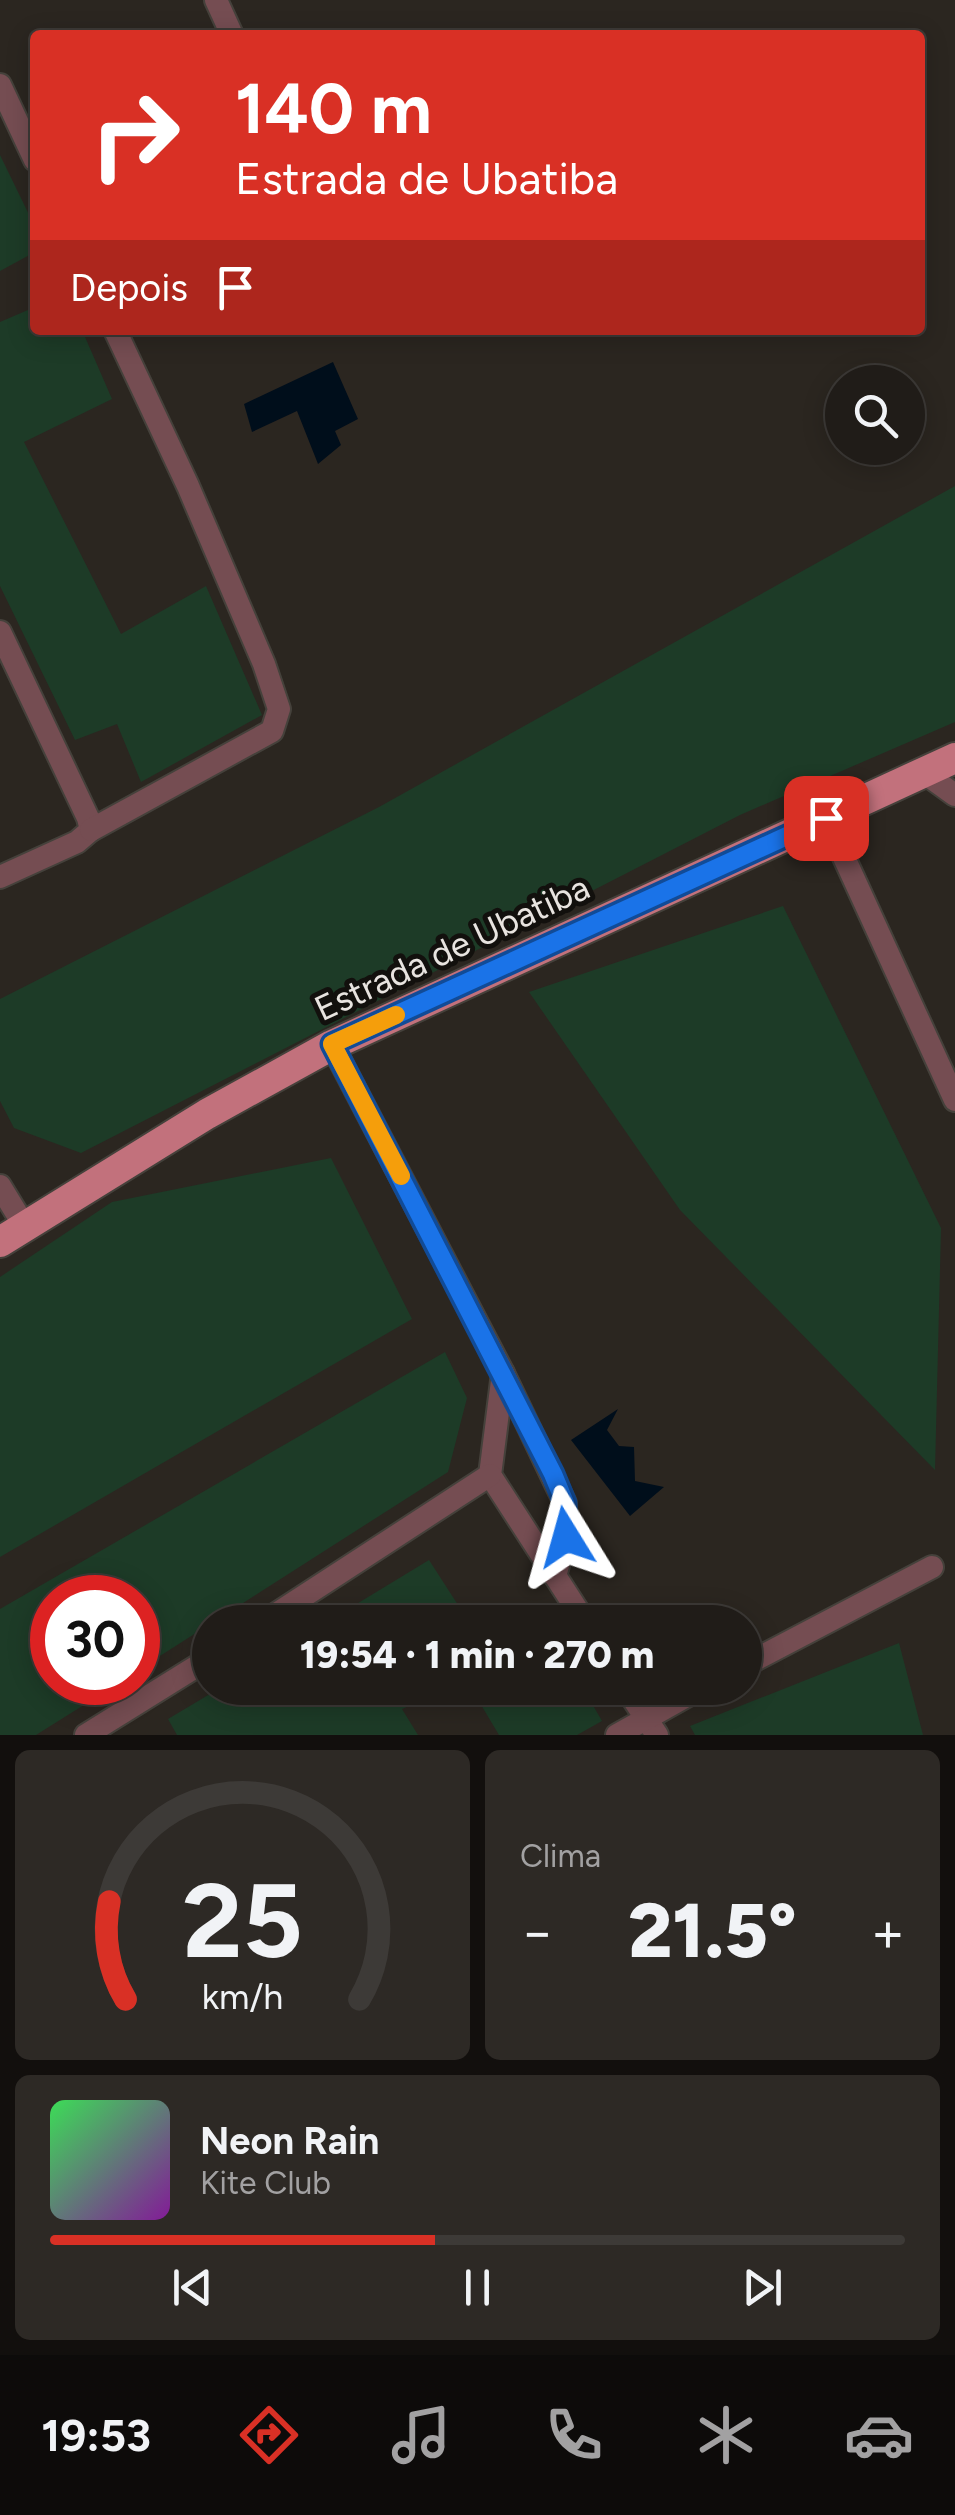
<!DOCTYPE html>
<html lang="pt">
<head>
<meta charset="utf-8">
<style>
  :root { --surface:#201c18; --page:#2d2925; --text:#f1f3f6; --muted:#a2a1a2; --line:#3d3a37; --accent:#d93025 }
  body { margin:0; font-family:Figtree,sans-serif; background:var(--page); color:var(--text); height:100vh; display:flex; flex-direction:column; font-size:38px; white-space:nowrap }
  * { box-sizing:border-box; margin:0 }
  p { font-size:32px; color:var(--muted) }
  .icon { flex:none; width:55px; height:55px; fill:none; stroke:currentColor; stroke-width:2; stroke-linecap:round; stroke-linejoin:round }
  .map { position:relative; height:1735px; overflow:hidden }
  .drawer { display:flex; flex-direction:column; gap:15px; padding:15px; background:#120f0d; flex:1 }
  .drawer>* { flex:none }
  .hud { position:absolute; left:30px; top:30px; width:895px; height:305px; border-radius:10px; box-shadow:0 5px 25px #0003,0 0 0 2px var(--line); background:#d93025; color:#fff; overflow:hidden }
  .controls { position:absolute; left:825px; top:365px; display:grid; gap:20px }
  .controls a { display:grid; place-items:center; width:100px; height:100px; border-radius:50%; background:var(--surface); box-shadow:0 5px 25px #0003,0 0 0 2px var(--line); font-size:50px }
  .speed { position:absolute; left:30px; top:1575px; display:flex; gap:20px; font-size:50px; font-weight:700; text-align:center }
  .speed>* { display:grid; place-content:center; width:130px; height:130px; border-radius:50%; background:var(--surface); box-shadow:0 5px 25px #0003,0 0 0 2px var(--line); line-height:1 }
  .speed .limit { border:15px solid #d22; background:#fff; color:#111 }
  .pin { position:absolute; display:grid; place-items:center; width:85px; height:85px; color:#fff; margin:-42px; border-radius:20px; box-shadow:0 5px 15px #0006 }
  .me { position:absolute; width:110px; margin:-55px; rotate:352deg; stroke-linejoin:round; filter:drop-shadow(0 0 8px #0008) }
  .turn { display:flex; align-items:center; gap:35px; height:210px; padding:0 40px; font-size:45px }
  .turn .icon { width:130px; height:130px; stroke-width:2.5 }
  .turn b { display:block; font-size:70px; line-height:85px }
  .then { display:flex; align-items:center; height:95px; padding:0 40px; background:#0003; gap:20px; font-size:38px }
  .big { font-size:75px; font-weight:800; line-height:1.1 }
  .drawer .widget { flex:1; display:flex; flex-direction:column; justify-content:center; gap:15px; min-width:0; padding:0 35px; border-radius:15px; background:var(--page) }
  .drawer .dial { align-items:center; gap:0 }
  .dial svg { height:260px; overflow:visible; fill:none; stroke:var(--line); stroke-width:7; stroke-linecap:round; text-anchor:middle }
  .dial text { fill:var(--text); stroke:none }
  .song { display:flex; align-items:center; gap:30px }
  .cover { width:120px; height:120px; border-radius:15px; background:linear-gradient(135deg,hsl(130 70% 55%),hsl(290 70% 35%)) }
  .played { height:10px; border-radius:5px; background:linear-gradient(90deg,var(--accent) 45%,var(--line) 45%) }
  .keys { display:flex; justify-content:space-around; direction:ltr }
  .heat { display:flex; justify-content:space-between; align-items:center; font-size:55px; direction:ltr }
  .drawer .tiles { flex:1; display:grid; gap:15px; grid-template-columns:1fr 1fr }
  .widget:last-child { grid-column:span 2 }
  .trip { position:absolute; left:192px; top:1605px; width:570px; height:100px; border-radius:50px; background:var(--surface); box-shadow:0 5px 25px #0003,0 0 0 2px var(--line); font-weight:800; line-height:100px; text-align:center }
  .menu { display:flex; height:160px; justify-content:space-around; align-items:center; background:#0d0b0a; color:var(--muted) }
  .menu .icon { width:70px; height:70px }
  .menu .on { color:var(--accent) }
  .menu b { font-size:45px; color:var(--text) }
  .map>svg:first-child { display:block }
</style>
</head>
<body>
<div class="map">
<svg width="955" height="1735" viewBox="0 0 955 1735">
  <rect width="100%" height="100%" fill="#2b2620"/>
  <!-- green -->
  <g fill="#1d3b27">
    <path d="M0 155 35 227V252L0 271Z"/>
    <path d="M35 307V330H82L112 399 24 442 121 634 206 586 262 715 141 782 117 724 75 740 0 586V322Z"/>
    <path d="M955 486V722L740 815 81 1153 14 1128 0 1101V999L379 807Z"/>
    <path d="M783 906 941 1228 935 1470 680 1210 529 992Z"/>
    <path d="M331 1158 412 1319 0 1557V1277L112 1202Z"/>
    <path d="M445 1352 467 1398 448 1472 138 1670V1598H52V1682L119 1683 36 1735H0V1609Z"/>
    <path d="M429 1560 469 1622H327Z"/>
    <path d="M899 1643 923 1735H695L690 1726Z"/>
    <path d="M220 1688H451L402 1709 418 1735H177L168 1719Z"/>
    <path d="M471 1688H583L602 1721 577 1735H499Z"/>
  </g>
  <!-- water -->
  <g fill="#000e1b">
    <path d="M333 362 358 419 335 431 341 445 318 464 297 411 252 432 244 404Z"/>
    <path d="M618 1409 607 1430 619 1446 634 1447 635 1481 664 1487 630 1516 571 1440Z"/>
  </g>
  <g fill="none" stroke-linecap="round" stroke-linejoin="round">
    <!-- street casing -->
    <g stroke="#45413b" stroke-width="26">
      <g id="street">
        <path d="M216 0 232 35"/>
        <path d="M0 85 35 160"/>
        <path d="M0 632 88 818 91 830 77 842 0 877"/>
        <path d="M926 774 955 795"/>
        <path d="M826 818 955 1100"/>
        <path d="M91 830 272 731 279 709 264 664 188 486 115 330"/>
        <path d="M332 1045 503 1373 490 1475 585 1622"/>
        <path d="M0 1186 25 1227"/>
        <path d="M503 1373 565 1503 566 1537 555 1576"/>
        <path d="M264 1622 490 1475"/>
        <path d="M745 1665 932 1567"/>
        <path d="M626 1688 657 1735"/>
        <path d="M86 1735 210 1658"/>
        <path d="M617 1735 701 1688"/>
      </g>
    </g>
    <!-- primary casing -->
    <g stroke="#45413b" stroke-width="34">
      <path id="primary" d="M0 1242 207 1114 332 1045 955 758"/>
    </g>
    <!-- street -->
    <use href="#street" stroke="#754d52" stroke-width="22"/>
    <!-- primary -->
    <use href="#primary" stroke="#c2717c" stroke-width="30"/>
  </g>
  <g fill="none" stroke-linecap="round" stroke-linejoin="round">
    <!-- route casing -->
    <g stroke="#114b97" stroke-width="25">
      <path id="route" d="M566 1537 565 1503 553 1474 332 1044 826 818"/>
    </g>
    <!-- route -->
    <use href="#route" stroke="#1a73e8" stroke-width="18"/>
    <!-- slow -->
    <path stroke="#f59e0b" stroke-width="18" d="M396 1015 332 1044 401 1176"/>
  </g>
  <g text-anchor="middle" stroke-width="10" stroke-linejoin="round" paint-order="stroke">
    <!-- street labels -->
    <g font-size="35" fill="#e8e4e0" stroke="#12100d">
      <text transform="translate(452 948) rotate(-25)" y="12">Estrada de Ubatiba</text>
    </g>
  </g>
</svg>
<div class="controls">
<a><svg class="icon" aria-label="search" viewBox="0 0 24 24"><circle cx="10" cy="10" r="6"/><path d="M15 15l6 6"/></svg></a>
</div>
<div class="speed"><div class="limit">30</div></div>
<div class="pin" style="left:826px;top:818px;background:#d93025"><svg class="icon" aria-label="arrive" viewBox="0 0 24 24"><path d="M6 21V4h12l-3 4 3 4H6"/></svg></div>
<svg class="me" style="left:566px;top:1537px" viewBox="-20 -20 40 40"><path d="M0-17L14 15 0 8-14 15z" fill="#1a73e8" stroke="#fff" stroke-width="4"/></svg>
<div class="trip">19:54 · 1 min · 270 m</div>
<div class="hud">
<div class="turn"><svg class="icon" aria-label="right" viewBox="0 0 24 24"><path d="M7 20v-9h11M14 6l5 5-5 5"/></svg><div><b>140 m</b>Estrada de Ubatiba</div></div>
<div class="then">Depois<svg class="icon" aria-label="arrive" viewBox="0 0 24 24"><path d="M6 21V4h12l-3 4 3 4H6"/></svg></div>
</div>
</div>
<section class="drawer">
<div class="tiles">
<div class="widget dial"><svg viewBox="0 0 100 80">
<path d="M14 69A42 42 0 1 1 86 69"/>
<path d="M14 69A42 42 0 0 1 9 39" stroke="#d93025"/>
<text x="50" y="56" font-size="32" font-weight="700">25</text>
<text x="50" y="72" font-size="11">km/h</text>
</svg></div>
<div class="widget"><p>Clima</p>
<div class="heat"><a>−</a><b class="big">21.5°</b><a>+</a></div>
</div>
<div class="widget">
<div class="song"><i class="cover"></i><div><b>Neon Rain</b><p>Kite Club</p></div></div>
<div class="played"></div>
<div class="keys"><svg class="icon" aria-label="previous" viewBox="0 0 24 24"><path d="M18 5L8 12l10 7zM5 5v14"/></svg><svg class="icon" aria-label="pause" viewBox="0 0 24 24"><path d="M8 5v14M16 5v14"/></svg><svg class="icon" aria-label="next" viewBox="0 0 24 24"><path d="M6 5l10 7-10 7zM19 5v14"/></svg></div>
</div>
</div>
</section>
<nav class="menu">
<b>19:53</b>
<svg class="icon on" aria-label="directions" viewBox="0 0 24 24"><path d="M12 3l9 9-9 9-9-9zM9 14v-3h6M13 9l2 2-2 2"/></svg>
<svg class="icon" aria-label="music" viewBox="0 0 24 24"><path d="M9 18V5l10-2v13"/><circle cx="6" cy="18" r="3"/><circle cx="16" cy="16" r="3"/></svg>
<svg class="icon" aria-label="phone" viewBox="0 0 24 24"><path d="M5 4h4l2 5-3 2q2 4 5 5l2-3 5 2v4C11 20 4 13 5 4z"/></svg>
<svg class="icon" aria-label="climate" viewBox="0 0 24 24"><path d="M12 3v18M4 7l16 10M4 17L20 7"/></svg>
<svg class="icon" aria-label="car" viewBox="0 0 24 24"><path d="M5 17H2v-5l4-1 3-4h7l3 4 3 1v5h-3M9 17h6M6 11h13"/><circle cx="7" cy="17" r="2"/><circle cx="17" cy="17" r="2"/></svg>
</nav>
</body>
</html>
